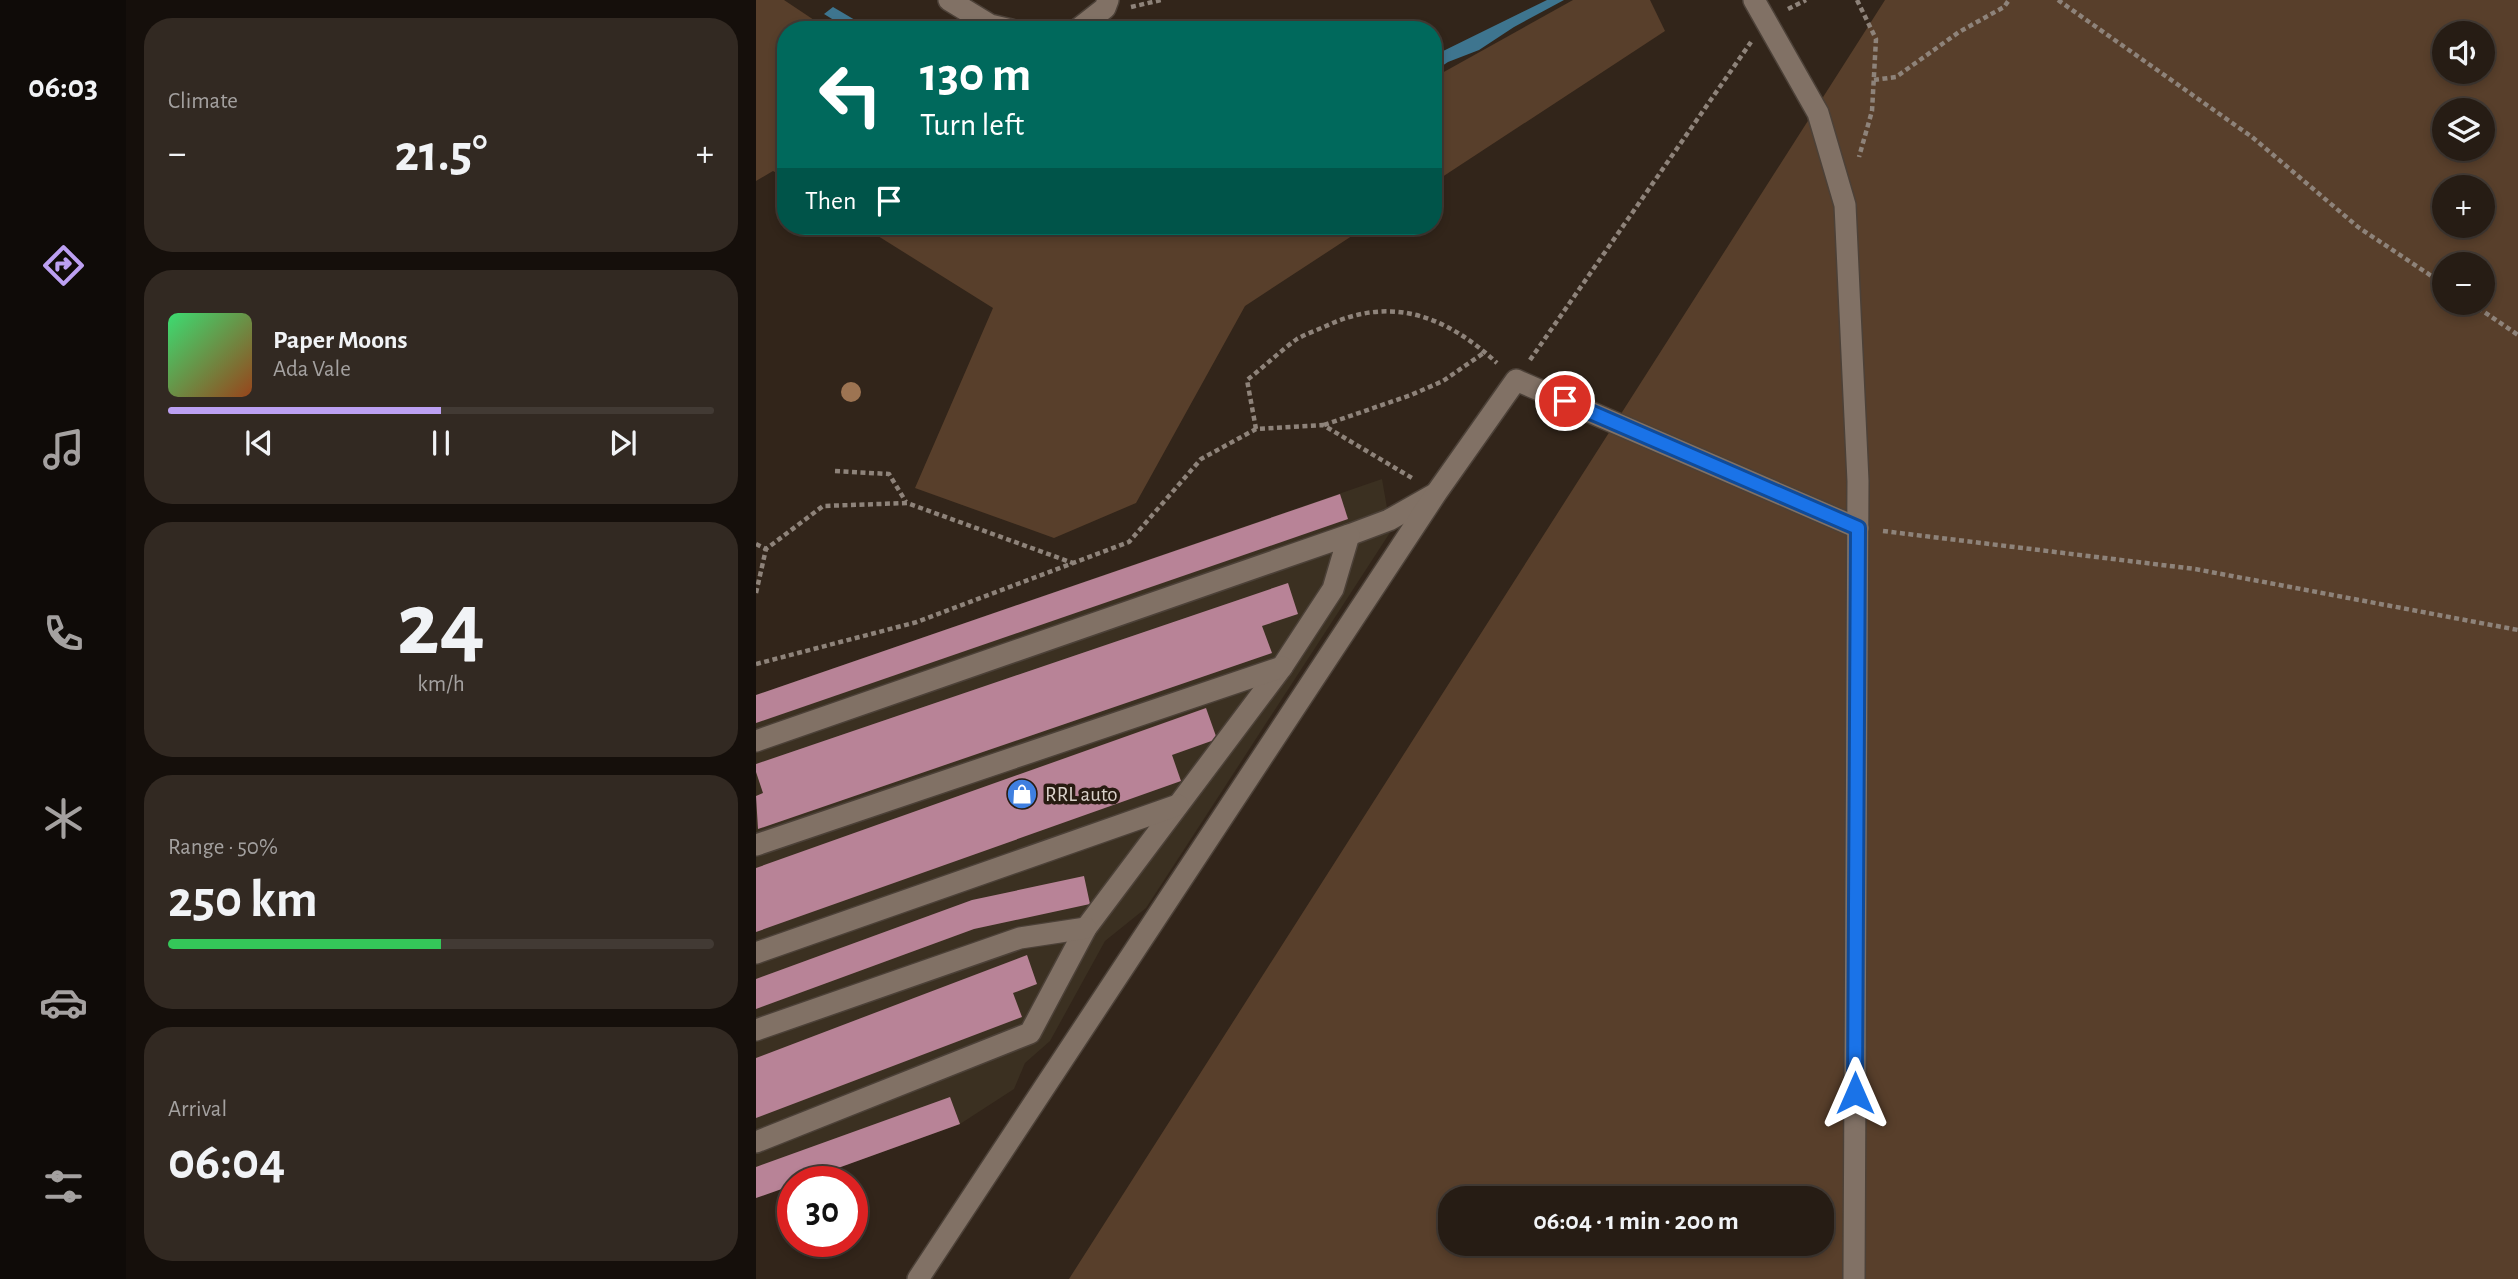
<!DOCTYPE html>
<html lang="en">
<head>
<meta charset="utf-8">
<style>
  :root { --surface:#261c14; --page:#322922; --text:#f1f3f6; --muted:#a4a1a0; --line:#423a34; --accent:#bca0f2 }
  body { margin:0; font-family:"Alegreya Sans",sans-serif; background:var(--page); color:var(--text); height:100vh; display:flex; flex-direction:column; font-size:26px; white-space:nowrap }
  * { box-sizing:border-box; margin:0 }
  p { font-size:23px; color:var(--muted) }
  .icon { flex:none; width:38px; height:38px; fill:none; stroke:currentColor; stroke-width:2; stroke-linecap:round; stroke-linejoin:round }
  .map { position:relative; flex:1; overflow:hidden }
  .sheet { display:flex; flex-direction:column; gap:18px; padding:18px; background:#150f0b; width:630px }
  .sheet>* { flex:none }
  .banner { position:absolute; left:21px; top:21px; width:665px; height:214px; border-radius:28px; box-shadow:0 4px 10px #0003,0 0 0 2px var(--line); background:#00695c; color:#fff; overflow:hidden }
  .tools { position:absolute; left:1676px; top:21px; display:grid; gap:14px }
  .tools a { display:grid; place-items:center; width:63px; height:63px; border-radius:50%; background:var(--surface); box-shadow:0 4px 10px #0003,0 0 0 2px var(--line); font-size:35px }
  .speed { position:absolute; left:21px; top:1166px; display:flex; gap:14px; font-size:35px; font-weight:700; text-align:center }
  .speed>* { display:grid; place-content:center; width:91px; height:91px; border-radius:50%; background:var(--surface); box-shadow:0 4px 10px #0003,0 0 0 2px var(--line); line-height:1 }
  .speed .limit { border:10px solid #d22; background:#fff; color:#111 }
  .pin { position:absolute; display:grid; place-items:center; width:60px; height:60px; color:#fff; margin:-30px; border:4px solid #fff; border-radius:50%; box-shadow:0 2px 7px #0007 }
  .me { position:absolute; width:77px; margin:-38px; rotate:0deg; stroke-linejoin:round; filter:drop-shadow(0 0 5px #0008) }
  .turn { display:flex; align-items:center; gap:24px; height:147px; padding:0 28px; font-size:32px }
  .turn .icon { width:91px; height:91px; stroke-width:2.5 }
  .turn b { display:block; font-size:49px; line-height:60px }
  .then { display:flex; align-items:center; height:66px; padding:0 28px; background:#0003; gap:14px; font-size:26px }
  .big { font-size:52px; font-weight:700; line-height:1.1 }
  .sheet .tile { flex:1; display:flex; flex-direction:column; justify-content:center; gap:10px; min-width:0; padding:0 24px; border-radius:28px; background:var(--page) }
  .sheet .dial { align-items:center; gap:0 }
  .dial b { font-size:91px; line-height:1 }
  .song { display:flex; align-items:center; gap:21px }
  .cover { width:84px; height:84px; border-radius:10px; background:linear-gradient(135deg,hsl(140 70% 55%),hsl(20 70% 35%)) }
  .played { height:7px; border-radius:4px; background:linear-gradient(90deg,var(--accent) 50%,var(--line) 50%) }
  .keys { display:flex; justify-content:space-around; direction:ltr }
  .heat { display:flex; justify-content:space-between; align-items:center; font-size:38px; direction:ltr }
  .charge { height:10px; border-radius:5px; background:linear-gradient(90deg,#34c759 50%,var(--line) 0) }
  .trip { position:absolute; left:682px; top:1186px; width:396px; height:70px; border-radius:28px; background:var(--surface); box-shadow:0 4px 10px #0003,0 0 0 2px var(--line); font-weight:700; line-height:70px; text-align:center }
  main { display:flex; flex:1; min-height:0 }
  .tabs { display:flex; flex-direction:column; width:126px; justify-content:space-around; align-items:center; background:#0f0b08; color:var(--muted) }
  .tabs .icon { width:49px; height:49px }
  .tabs .active { color:var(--accent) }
  .tabs b { font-size:32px; color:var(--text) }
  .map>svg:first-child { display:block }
</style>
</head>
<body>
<main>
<nav class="tabs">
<b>06:03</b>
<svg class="icon active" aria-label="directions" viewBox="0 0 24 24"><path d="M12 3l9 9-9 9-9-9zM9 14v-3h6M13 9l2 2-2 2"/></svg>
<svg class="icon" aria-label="music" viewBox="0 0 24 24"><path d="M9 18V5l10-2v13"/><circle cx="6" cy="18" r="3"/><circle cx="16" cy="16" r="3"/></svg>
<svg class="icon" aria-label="phone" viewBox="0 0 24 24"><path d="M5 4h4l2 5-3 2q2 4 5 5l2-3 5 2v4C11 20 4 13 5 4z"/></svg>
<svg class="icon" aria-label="climate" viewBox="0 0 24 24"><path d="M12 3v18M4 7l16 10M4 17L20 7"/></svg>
<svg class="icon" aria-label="car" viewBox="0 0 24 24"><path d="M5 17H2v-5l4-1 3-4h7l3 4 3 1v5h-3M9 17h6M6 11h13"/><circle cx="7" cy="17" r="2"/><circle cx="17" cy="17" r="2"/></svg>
<svg class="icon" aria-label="filters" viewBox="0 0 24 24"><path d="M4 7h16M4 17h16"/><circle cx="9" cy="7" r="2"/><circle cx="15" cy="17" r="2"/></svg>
</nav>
<section class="sheet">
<div class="tile"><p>Climate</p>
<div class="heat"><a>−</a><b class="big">21.5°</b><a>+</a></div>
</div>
<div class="tile">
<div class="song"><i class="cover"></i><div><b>Paper Moons</b><p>Ada Vale</p></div></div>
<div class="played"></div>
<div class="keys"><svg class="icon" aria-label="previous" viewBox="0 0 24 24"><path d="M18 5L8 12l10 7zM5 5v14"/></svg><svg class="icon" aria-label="pause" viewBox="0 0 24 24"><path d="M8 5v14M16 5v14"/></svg><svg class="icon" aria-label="next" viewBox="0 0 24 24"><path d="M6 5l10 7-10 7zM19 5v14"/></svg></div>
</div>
<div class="tile dial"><b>24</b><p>km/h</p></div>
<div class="tile"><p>Range · 50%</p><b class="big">250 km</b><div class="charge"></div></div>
<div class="tile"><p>Arrival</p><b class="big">06:04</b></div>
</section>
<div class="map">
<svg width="1762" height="1279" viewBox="0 0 1762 1279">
  <rect width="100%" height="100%" fill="#32251a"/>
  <!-- industrial -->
  <path fill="#3b3021" d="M626 479 635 531 390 908 349 941 294 1041 269 1063 258 1089 204 1124 46 1181H37L0 1198V695Z"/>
  <!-- green -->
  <g fill="#583f2b" fill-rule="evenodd">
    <path d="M0 0H28L73 30H30V178L17 171 0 181Z"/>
    <path d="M817 0H894L909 31 677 183V78Z"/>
    <path d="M1129 0H1762V1279H313ZM1689 33H1727V72H1689ZM1689 110H1727V149H1689ZM1689 187H1727V226H1689ZM1689 264H1727V303H1689ZM695 1199H1066V1244H695Z"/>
    <path d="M106 226H611L489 306 380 503 298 538 159 488 237 308Z"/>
  </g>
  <!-- water -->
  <g fill="#3e758f">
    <path d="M791 0H808L758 27 723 50 692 62 677 72V56Z"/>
    <path d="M77 7 116 30H94L68 14Z"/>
  </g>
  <!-- building -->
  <g fill="#b88397">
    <path d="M584 494 592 519 0 723V695Z"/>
    <path d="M532 583 542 614 506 626 516 653 2 829 0 796 7 793 0 772V764Z"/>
    <path d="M450 708 461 739 416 755 425 781 0 932V868Z"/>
    <path d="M328 876 334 904 218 929 0 1009V979L216 900Z"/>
    <path d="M271 955 281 984 257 993 266 1017 0 1118V1058Z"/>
    <path d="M194 1097 204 1124 46 1181H37V1185L0 1198V1167Z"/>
  </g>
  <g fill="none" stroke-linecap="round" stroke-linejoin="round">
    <!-- minor casing -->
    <g stroke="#4c4138" stroke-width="24">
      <g id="minor">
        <path d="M193 0 234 25 255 30"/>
        <path d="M998 0 1062 113 1089 205 1102 481 1098 1279"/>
        <path d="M321 30 349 8 352 0"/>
        <path d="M593 535 633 520 679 494"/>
        <path d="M0 741 593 535 577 589 526 667 330 928 274 1033 0 1142"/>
        <path d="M0 845 526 667"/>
        <path d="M0 953 422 805"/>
        <path d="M0 1030 264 938 330 928"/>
        <path d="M162 1279 681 492 760 380 1102 528"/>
      </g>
    </g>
    <!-- path -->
    <g stroke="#8e837a" stroke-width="4.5" stroke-dasharray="5 3.5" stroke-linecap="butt">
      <path d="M1101 0 1120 39 1116 111 1103 157"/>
      <path d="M1302 0 1496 137 1602 227 1689 285"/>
      <path d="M375 7 405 0"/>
      <path d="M1032 9 1050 0"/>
      <path d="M1118 80 1140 77 1203 32 1248 7 1253 0"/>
      <path d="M1715 303 1762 335"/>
      <path d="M774 360 995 42"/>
      <path d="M568 425 655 395 687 381 729 352"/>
      <path d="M500 429 491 380C508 367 524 351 541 339 550 334 561 330 570 326 636 295 690 316 741 363"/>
      <path d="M79 471 133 474 150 502"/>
      <path d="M1127 531 1439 569 1762 630"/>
      <path d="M0 544 10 549"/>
      <path d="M0 593 10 549 67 506 151 503 317 563"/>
      <path d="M0 664 161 622 373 542 445 459 500 429 567 425 656 478"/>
    </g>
    <!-- minor -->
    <use href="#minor" stroke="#817165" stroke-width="21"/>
  </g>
  <!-- trees -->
  <circle fill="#9d7452" cx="95" cy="392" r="10"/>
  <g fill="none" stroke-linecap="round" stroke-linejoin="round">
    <!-- route casing -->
    <g stroke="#114b97" stroke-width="18">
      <path id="route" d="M809 401 1102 528 1099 1093"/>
    </g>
    <!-- route -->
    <use href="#route" stroke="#1a73e8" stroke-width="12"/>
  </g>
  <!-- icons -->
  <defs>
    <g id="shop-disc" transform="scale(1.575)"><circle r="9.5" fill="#3f7fe0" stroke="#281b11"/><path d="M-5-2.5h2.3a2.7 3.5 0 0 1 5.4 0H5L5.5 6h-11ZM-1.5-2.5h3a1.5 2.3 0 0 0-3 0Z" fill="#fff"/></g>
  </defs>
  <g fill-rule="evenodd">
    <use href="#shop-disc" x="266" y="794"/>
  </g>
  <g text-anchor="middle" stroke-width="7" stroke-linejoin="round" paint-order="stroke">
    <!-- poi labels -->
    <g font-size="21" fill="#dbd2cb" stroke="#281b11" text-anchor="start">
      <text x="289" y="801">RRL auto</text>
    </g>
  </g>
</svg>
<div class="tools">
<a><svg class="icon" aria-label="sound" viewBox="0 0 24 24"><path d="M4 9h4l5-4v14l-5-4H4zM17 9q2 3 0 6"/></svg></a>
<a><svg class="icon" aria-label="layers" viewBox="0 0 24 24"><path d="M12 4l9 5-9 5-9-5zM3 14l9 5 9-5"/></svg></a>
<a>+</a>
<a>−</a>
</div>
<div class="speed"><div class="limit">30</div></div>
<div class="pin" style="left:809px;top:401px;background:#d93025"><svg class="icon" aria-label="arrive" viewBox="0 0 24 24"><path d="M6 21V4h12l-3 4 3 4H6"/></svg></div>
<svg class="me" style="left:1099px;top:1093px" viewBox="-20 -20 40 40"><path d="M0-17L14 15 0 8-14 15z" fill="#1a73e8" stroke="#fff" stroke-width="4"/></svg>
<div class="trip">06:04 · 1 min · 200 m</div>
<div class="banner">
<div class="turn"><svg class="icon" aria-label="left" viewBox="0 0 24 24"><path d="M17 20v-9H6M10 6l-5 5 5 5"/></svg><div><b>130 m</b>Turn left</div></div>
<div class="then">Then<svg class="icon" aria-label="arrive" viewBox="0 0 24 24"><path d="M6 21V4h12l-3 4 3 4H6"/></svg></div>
</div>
</div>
</main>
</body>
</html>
